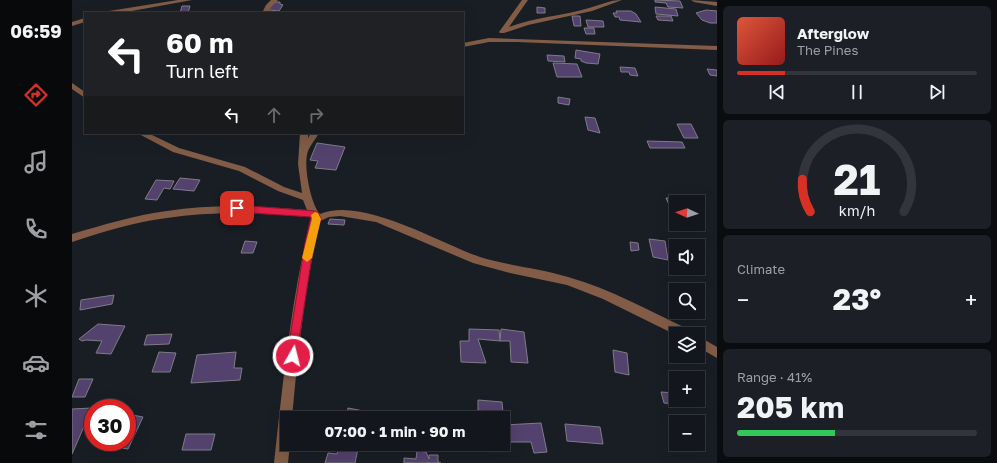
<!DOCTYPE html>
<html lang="en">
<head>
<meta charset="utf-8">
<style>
  :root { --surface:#13161c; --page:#1c1f25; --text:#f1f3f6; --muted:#9d9fa3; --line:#32353b; --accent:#d93025 }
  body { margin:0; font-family:"Golos Text",sans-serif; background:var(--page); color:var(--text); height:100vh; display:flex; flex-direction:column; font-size:15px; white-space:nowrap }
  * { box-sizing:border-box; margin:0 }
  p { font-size:13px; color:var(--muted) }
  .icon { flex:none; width:22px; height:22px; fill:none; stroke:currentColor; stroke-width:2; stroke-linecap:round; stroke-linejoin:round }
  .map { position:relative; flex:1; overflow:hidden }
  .sheet { display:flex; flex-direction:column; gap:6px; padding:6px; background:#0a0c0f; width:280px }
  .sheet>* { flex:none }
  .top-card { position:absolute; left:12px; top:12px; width:380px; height:122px; border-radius:0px; box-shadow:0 4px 16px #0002,0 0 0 1px var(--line); background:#202124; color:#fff; overflow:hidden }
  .needle { width:26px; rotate:273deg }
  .tools { position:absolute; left:597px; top:195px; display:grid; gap:8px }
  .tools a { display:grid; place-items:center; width:36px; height:36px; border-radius:0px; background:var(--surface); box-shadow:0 4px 16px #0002,0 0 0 1px var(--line); font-size:20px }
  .speed { position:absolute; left:12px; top:399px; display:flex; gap:8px; font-size:20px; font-weight:700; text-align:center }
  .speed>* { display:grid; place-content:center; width:52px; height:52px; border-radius:50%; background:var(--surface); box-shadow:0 4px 16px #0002,0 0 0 1px var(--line); line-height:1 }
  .speed .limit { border:6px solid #d22; background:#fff; color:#111 }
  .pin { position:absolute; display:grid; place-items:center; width:34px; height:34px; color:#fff; margin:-17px; border-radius:8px; box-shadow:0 2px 6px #0006 }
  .me { position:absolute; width:44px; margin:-22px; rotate:8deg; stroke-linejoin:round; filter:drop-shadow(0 0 3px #0008) }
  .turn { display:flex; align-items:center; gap:14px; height:84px; padding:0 16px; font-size:18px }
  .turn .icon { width:52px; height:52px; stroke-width:2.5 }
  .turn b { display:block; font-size:28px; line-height:34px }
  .lanes { display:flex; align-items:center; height:38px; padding:0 16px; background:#0003; justify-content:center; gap:20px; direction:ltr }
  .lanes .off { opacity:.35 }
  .big { font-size:30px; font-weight:700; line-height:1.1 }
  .sheet .widget { flex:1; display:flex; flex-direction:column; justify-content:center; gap:6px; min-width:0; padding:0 14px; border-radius:6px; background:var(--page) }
  .sheet .dial { align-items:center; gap:0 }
  .dial svg { height:104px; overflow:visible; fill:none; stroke:var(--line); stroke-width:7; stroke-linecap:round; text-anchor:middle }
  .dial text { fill:var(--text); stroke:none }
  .song { display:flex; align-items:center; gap:12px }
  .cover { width:48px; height:48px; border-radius:6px; background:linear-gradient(135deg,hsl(10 70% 55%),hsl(0 70% 35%)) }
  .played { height:4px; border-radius:2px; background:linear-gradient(90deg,var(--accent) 20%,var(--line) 20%) }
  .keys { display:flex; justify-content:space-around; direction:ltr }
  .heat { display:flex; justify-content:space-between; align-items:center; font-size:22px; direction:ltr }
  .charge { height:6px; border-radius:3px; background:linear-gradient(90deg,#34c759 41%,var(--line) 0) }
  .trip { position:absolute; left:208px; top:411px; width:230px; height:40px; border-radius:0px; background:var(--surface); box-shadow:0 4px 16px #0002,0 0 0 1px var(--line); font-weight:700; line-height:40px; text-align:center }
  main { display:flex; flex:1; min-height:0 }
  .dock { display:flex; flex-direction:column; width:72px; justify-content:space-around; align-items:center; background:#08090b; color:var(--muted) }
  .dock .icon { width:28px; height:28px }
  .dock .on { color:var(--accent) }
  .dock b { font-size:18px; color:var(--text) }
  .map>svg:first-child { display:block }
</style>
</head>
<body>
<main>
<nav class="dock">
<b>06:59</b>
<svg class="icon on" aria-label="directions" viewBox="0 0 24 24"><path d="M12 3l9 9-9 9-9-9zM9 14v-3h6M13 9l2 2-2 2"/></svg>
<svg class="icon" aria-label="music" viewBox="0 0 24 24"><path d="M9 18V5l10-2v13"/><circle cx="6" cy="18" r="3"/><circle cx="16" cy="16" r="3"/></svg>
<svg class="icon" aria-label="phone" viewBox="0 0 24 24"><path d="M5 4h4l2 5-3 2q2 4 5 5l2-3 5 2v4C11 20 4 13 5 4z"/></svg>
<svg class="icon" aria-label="climate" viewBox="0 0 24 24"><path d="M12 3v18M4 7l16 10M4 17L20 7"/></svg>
<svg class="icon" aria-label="car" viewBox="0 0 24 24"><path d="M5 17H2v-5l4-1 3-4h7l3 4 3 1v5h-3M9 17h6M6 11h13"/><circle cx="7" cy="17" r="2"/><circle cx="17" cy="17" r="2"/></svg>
<svg class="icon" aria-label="filters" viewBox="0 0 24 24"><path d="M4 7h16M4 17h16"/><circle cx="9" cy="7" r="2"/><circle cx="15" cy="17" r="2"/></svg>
</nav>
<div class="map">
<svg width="645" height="463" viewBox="0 0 645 463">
  <rect width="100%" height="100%" fill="#191e25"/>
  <!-- building -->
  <g fill="#53426d" stroke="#7f7c85">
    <path d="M583 0 608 1 611 8 596 7 594 3 583 2Z"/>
    <path d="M198 2H208V4L211 5 207 11 197 10 195 9Z"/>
    <path d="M110 6H118L116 13H108Z"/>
    <path d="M465 7 473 8V13H465Z"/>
    <path d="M583 7 604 9 606 16 584 14Z"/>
    <path d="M634 10 645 11V23H638L630 20 624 13Z"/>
    <path d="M544 11H559L564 14 569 22 548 20 547 17H543L541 13H545Z"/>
    <path d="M500 16H508L509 26H502Z"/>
    <path d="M584 16H599L601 21 586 20Z"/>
    <path d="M514 20 531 21 532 27H516Z"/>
    <path d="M512 28H522L523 34H514Z"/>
    <path d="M504 50 528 54 526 64 514 63 509 61V59L503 58Z"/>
    <path d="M475 55 492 56 493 62 476 61Z"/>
    <path d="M481 63 505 64 510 77H485Z"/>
    <path d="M548 67 563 68 566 76 558 75 557 72H549Z"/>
    <path d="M635 69 645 70V76L638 75Z"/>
    <path d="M486 97 498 99 497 105 486 103Z"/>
    <path d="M513 117 523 118 528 133 516 130Z"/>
    <path d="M605 124H619L626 138H612Z"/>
    <path d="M575 141 610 142 613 148H578Z"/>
    <path d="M245 143 273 147 264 170 243 168 246 161 238 160Z"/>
    <path d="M108 178 128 180 122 191 101 189Z"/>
    <path d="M84 180 102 181 98 189 92 188 85 200 73 199Z"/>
    <path d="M594 198H616L618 202H604V207H598Z"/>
    <path d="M152 213 171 214 169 220 149 219Z"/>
    <path d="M258 219 273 220 272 225 256 224Z"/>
    <path d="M577 239 593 241 596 260 581 257Z"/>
    <path d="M173 241 185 242 181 253H169Z"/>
    <path d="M558 242 566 243 567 250 559 251Z"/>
    <path d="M42 295 40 304 8 310 9 300Z"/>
    <path d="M26 324 53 326 39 354 24 353 30 341 14 340 10 341 7 339Z"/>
    <path d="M397 329 427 330 428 341 406 339 414 363 389 362 388 341H397Z"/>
    <path d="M429 329 452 332 456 363 439 362 438 341H428Z"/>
    <path d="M100 334 97 344 72 345 75 335Z"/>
    <path d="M541 350 555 353 557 375 543 372Z"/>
    <path d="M87 352 104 353 98 372H80Z"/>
    <path d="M164 352 162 368H170L168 380 119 383 125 355Z"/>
    <path d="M7 379H21L13 397H0Z"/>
    <path d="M589 392 604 393V400H612L614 405 592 403Z"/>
    <path d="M406 400 430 402 431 413 406 410Z"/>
    <path d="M20 408 0 454V409Z"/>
    <path d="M276 408 302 413 301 418H274Z"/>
    <path d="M55 414 71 417 56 449 38 446 40 442H55Z"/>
    <path d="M469 423 475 452 462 453 459 442H435L432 425Z"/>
    <path d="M493 424 528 427 531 444 495 441Z"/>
    <path d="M114 434H143L139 450H110Z"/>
    <path d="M268 444H287L283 463H253L256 453 265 454Z"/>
    <path d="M345 451 354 452 357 459V455H366V462L369 463H332V458L344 459Z"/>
  </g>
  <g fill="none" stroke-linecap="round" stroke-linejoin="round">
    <!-- minor -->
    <g fill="#825c46" fill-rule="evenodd">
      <path d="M106 0H120L49 13H34L37 11Z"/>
      <path d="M199 0H206L199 7 196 13H190L194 5Z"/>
      <path d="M450 0H456L437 27C463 17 490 16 517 8 528 5 538 0 550 0L520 11 456 25 432 33H428L427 32Z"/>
      <path d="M619 0 645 2V6L622 2Z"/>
      <path d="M13 18V22L0 26V22Z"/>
      <path d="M417 38 645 46V50L445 42H417L391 47V43Z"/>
      <path d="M0 83 13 92V98L0 89Z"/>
      <path d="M65 133H76L107 148 173 167 212 187 230 193 226 164 228 133H236V138L239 133H247C243 140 236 148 235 155 232 169 239 204 248 214 290 196 367 243 408 257 437 266 467 268 496 277 539 289 579 312 618 330L620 334 604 335 531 299 495 285 438 273 401 263 304 222 268 216 257 217 248 221C233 286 226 352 220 418H215V444H218L216 463H202C211 381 219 299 239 219L238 217C191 213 142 211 95 218 62 222 31 232 0 242V234C31 225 63 215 95 211 141 204 189 206 235 210L231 200 206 191 167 171 101 152Z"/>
      <path d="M626 336 645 347V358L626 347Z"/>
    </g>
  </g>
  <!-- route -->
  <path fill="#e11d48" stroke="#92132f" d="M165 205 243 211 246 212 249 219 242 243 224 359 221 360 217 359 215 356 233 243 239 217 165 212 161 208Z"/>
  <!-- slow -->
  <path fill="#f59e0b" d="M243 212 246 213 249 219 240 258 235 262 230 258 240 219 239 215Z"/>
</svg>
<div class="tools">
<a><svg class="needle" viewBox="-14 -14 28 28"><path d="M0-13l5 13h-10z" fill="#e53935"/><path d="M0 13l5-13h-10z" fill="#9d9fa3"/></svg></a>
<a><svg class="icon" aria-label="sound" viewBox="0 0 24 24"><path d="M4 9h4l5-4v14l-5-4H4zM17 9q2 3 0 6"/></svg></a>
<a><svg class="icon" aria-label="search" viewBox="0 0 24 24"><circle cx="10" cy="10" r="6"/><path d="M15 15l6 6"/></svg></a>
<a><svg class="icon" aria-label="layers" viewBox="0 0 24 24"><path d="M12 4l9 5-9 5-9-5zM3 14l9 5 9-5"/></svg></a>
<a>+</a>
<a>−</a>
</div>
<div class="speed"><div class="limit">30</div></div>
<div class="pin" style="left:165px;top:208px;background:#d93025"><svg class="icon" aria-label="arrive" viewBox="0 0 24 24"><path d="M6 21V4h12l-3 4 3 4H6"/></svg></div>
<svg class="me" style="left:221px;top:356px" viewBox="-20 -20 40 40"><circle r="17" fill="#e11d48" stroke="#fff" stroke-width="3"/><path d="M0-11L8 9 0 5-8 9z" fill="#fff"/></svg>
<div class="trip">07:00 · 1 min · 90 m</div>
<div class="top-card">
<div class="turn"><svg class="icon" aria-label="left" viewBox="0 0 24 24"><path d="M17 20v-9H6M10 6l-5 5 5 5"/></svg><div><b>60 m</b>Turn left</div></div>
<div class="lanes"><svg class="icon" aria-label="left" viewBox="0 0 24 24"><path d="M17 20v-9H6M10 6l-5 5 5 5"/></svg><svg class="icon off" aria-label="ahead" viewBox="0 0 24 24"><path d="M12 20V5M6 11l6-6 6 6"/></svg><svg class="icon off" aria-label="right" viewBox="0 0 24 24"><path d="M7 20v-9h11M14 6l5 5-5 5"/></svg></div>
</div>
</div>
<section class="sheet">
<div class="widget">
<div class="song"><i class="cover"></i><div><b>Afterglow</b><p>The Pines</p></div></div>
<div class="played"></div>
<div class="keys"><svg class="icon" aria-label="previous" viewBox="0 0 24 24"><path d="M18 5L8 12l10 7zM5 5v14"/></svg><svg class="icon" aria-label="pause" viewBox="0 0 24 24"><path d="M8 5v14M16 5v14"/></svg><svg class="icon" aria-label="next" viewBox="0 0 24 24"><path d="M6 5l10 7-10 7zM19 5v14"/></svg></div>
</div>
<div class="widget dial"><svg viewBox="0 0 100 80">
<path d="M14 69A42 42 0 1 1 86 69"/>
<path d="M14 69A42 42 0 0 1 8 44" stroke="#d93025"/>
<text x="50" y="56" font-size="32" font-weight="700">21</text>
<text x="50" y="72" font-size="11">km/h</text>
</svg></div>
<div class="widget"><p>Climate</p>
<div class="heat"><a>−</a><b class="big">23°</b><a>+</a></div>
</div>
<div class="widget"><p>Range · 41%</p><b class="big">205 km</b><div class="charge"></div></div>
</section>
</main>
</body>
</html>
